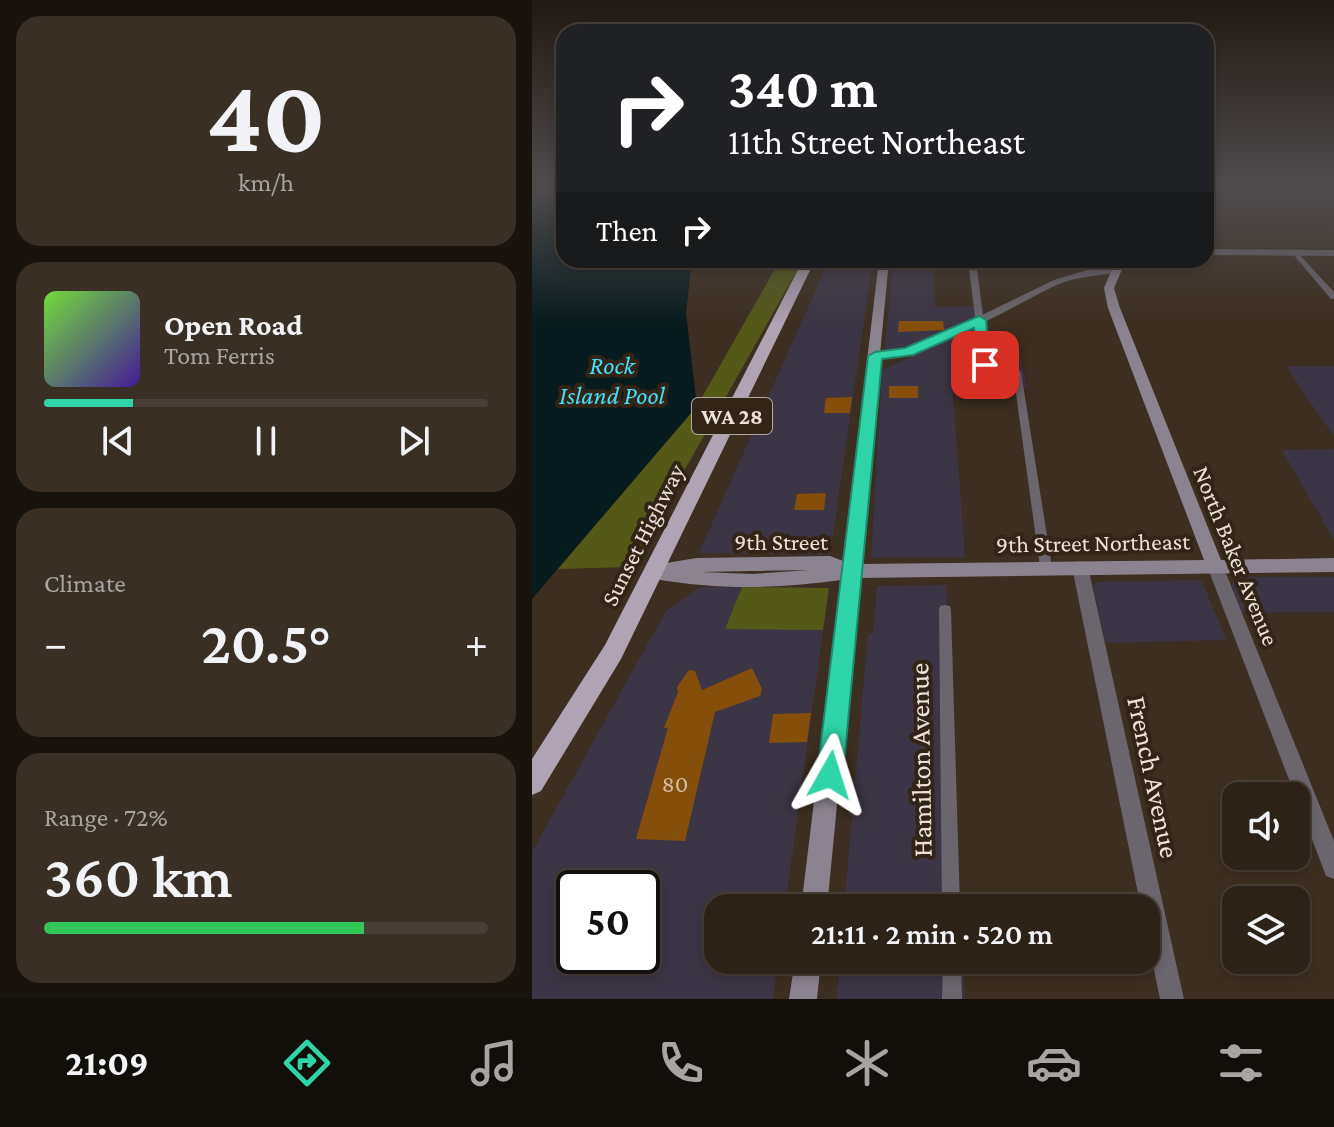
<!DOCTYPE html>
<html lang="en">
<head>
<meta charset="utf-8">
<style>
  :root { --surface:#2d2218; --page:#392f25; --text:#f1f3f6; --muted:#a7a4a2; --line:#483f37; --accent:#30d4a9 }
  body { margin:0; font-family:"Crimson Pro",serif; background:var(--page); color:var(--text); height:100vh; display:flex; flex-direction:column; font-size:30px; white-space:nowrap }
  * { box-sizing:border-box; margin:0 }
  p { font-size:26px; color:var(--muted) }
  .icon { flex:none; width:44px; height:44px; fill:none; stroke:currentColor; stroke-width:2; stroke-linecap:round; stroke-linejoin:round }
  .map { position:relative; flex:1; overflow:hidden }
  .sheet { display:flex; flex-direction:column; gap:16px; padding:16px; background:#19130d; width:532px }
  .sheet>* { flex:none }
  .banner { position:absolute; left:24px; top:24px; width:658px; height:244px; border-radius:24px; box-shadow:0 4px 12px #0003,0 0 0 2px var(--line); background:#202124; color:#fff; overflow:hidden }
  .fabs { position:absolute; left:690px; top:782px; display:grid; gap:16px }
  .fabs a { display:grid; place-items:center; width:88px; height:88px; border-radius:16px; background:var(--surface); box-shadow:0 4px 12px #0003,0 0 0 2px var(--line); font-size:40px }
  .speed { position:absolute; left:24px; top:870px; display:flex; gap:16px; font-size:40px; font-weight:700; text-align:center }
  .speed>* { display:grid; place-content:center; width:104px; height:104px; border-radius:50%; background:var(--surface); box-shadow:0 4px 12px #0003,0 0 0 2px var(--line); line-height:1 }
  .speed .limit { border:4px solid #111; border-radius:12px; background:#fff; color:#111 }
  .pin { position:absolute; display:grid; place-items:center; width:68px; height:68px; color:#fff; margin:-34px; border-radius:16px; box-shadow:0 4px 12px #0006 }
  .me { position:absolute; width:88px; margin:-44px; rotate:6deg; stroke-linejoin:round; filter:drop-shadow(0 0 6px #0008) }
  .turn { display:flex; align-items:center; gap:28px; height:168px; padding:0 40px; font-size:36px }
  .turn .icon { width:104px; height:104px; stroke-width:2.5 }
  .turn b { display:block; font-size:56px; line-height:68px }
  .then { display:flex; align-items:center; height:76px; padding:0 40px; background:#0003; gap:16px; font-size:30px }
  .big { font-size:60px; font-weight:600; line-height:1.1 }
  .sheet .tile { flex:1; display:flex; flex-direction:column; justify-content:center; gap:12px; min-width:0; padding:0 28px; border-radius:24px; background:var(--page) }
  .sheet .dial { align-items:center; gap:0 }
  .dial b { font-size:104px; line-height:1 }
  .song { display:flex; align-items:center; gap:24px }
  .cover { width:96px; height:96px; border-radius:12px; background:linear-gradient(135deg,hsl(100 70% 55%),hsl(260 70% 35%)) }
  .played { height:8px; border-radius:4px; background:linear-gradient(90deg,var(--accent) 20%,var(--line) 20%) }
  .keys { display:flex; justify-content:space-around; direction:ltr }
  .heat { display:flex; justify-content:space-between; align-items:center; font-size:44px; direction:ltr }
  .charge { height:12px; border-radius:6px; background:linear-gradient(90deg,#34c759 72%,var(--line) 0) }
  .trip { position:absolute; left:172px; top:894px; width:456px; height:80px; border-radius:24px; background:var(--surface); box-shadow:0 4px 12px #0003,0 0 0 2px var(--line); font-weight:600; line-height:80px; text-align:center }
  .tab-bar { display:flex; height:128px; justify-content:space-around; align-items:center; background:#120e0a; color:var(--muted) }
  .tab-bar .icon { width:56px; height:56px }
  .tab-bar .selected { color:var(--accent) }
  .tab-bar b { font-size:36px; color:var(--text) }
  main { display:flex; flex:1; min-height:0 }
  .map>svg:first-child { display:block }
</style>
</head>
<body>
<main>
<section class="sheet">
<div class="tile dial"><b>40</b><p>km/h</p></div>
<div class="tile">
<div class="song"><i class="cover"></i><div><b>Open Road</b><p>Tom Ferris</p></div></div>
<div class="played"></div>
<div class="keys"><svg class="icon" aria-label="previous" viewBox="0 0 24 24"><path d="M18 5L8 12l10 7zM5 5v14"/></svg><svg class="icon" aria-label="pause" viewBox="0 0 24 24"><path d="M8 5v14M16 5v14"/></svg><svg class="icon" aria-label="next" viewBox="0 0 24 24"><path d="M6 5l10 7-10 7zM19 5v14"/></svg></div>
</div>
<div class="tile"><p>Climate</p>
<div class="heat"><a>−</a><b class="big">20.5°</b><a>+</a></div>
</div>
<div class="tile"><p>Range · 72%</p><b class="big">360 km</b><div class="charge"></div></div>
</section>
<div class="map">
<svg width="802" height="999" viewBox="0 0 802 999">
  <rect width="100%" height="100%" fill="#3c2e20"/>
  <!-- commercial -->
  <g fill="#3c3545" fill-rule="evenodd">
    <path d="M297 260H341L298 555 167 553Z"/>
    <path d="M361 260H401L403 307 451 306 453 313 361 352 353 349Z"/>
    <path d="M456 322 460 346H486L495 387 421 393 433 557 339 558 350 370Z"/>
    <path d="M755 366H802V436L773 395Z"/>
    <path d="M802 449V540L750 450Z"/>
    <path d="M709 577H802V612L709 613 700 586 701 580Z"/>
    <path d="M665 580 671 583 694 640 574 643 561 587 565 582Z"/>
    <path d="M414 585 429 908H312L336 634 341 633 345 586Z"/>
    <path d="M168 587 297 588 253 908H186V960H246L241 999H0V852L134 611ZM42 888H110V956H42Z"/>
    <path d="M308 960H431L433 999H305Z"/>
  </g>
  <!-- green -->
  <g fill="#545917">
    <path d="M248 260H271L98 567 26 569 165 406Z"/>
    <path d="M210 587 297 588 291 630 193 629Z"/>
  </g>
  <!-- water -->
  <path fill="#081b1e" d="M0 186H32V260H160L154 313 165 406 0 599Z"/>
  <!-- building -->
  <g fill="#854f0b">
    <path d="M367 321H411L412 330 366 332Z"/>
    <rect x="357" y="386" width="29" height="12"/>
    <path d="M320 397 318 413H292L294 398Z"/>
    <path d="M294 493 292 510H262L265 494Z"/>
    <path d="M220 668 230 689 228 696 183 712 153 841 104 839 136 728H132L146 692 145 687 157 670 163 671 170 690Z"/>
    <path d="M279 713 275 742 237 743 241 714Z"/>
  </g>
  <g fill="none" stroke-linecap="round" stroke-linejoin="round">
    <!-- minor -->
    <g fill="#6b666d" fill-rule="evenodd">
      <path d="M761 252H765L802 292V299H799L761 254Z"/>
      <path d="M436 260H444L457 365 453 368 449 365Z"/>
      <path d="M485 369 489 372 520 567 518 570H510L508 567 481 372Z"/>
      <path d="M413 605 418 606 419 610 428 908H410L407 610 408 606Z"/>
      <path d="M411 960H429L430 999H410Z"/>
    </g>
    <!-- tertiary -->
    <g fill="#6b666d" fill-rule="evenodd">
      <path d="M674 249 802 250V256L674 255Z"/>
      <path d="M585 267 590 270 588 272C567 276 547 276 527 284 492 299 368 376 337 356L343 353 371 349 399 340 522 280 555 270Z"/>
      <path d="M683 560 688 562 691 566 802 841V879L794 876 791 868 675 566 678 562Z"/>
      <path d="M548 561 553 563 556 567 652 999H628L614 931V908H609L540 567 543 563Z"/>
    </g>
    <!-- secondary -->
    <g fill="#8b838f" fill-rule="evenodd">
      <path d="M347 260H357L328 564 672 560 576 308 572 288 584 260H594L582 288 588 308 689 560 802 558V572L327 578 295 908H269L309 580C246 589 185 590 123 579L117 577 114 572 117 567 123 565 164 558 298 556 311 561ZM277 570 221 574 169 572Z"/>
      <path d="M263 960H289L285 999H257Z"/>
    </g>
    <!-- trunk -->
    <path fill="#b0a3b4" fill-rule="evenodd" d="M271 260H283L89 659 9 791 0 795V759L73 645Z"/>
  </g>
  <!-- sky -->
  <linearGradient id="sky" x2="0" y2="1"><stop stop-color="#211912"/><stop offset="0.57" stop-color="#504c4e"/><stop offset="1" stop-color="#504c4e" stop-opacity="0"/></linearGradient>
  <rect width="802" height="326" fill="url(#sky)"/>
  <!-- route -->
  <path fill="#30d4a9" stroke="#1f8a6e" stroke-width="2" d="M447 316 454 320 458 368 453 369 446 365 442 328 381 355 350 359 311 775 307 784 298 787 289 784 285 775 336 356 343 352 373 348Z"/>
  <g text-anchor="middle" stroke-width="8" stroke-linejoin="round" paint-order="stroke">
    <!-- shield labels -->
    <rect fill="#322417" stroke="#b4a99f" stroke-width="2" x="160" y="398" width="80" height="36" rx="6"/>
    <g font-size="22" font-weight="bold" fill="#ece2d9">
      <text x="200" y="424">WA 28</text>
    </g>
    <!-- street labels -->
    <g font-size="24" fill="#ece2d9" stroke="#322417">
      <text transform="translate(111 535) rotate(-63)" y="8">Sunset Highway</text>
      <text x="249" y="550">9th Street</text>
      <text transform="translate(561 543) rotate(-1)" y="8">9th Street Northeast</text>
      <text transform="translate(704 556) rotate(68)" y="8">North Baker Avenue</text>
    </g>
    <!-- near-number labels -->
    <g font-size="24" fill="#d2bda6">
      <text x="143" y="792">80</text>
    </g>
    <!-- water labels -->
    <g font-size="26" font-style="italic" fill="#46ddf7" stroke="#322417">
      <text x="80" y="374">Rock<tspan x="80" dy="30">Island Pool</tspan></text>
    </g>
    <!-- near-street labels -->
    <g font-size="28" fill="#ece2d9" stroke="#322417">
      <text transform="translate(388 760) rotate(-91)" y="10">Hamilton Avenue</text>
      <text transform="translate(622 777) rotate(78)" y="10">French Avenue</text>
    </g>
  </g>
</svg>
<div class="fabs">
<a><svg class="icon" aria-label="sound" viewBox="0 0 24 24"><path d="M4 9h4l5-4v14l-5-4H4zM17 9q2 3 0 6"/></svg></a>
<a><svg class="icon" aria-label="layers" viewBox="0 0 24 24"><path d="M12 4l9 5-9 5-9-5zM3 14l9 5 9-5"/></svg></a>
</div>
<div class="speed"><div class="limit">50</div></div>
<div class="pin" style="left:453px;top:365px;background:#d93025"><svg class="icon" aria-label="arrive" viewBox="0 0 24 24"><path d="M6 21V4h12l-3 4 3 4H6"/></svg></div>
<svg class="me" style="left:298px;top:775px" viewBox="-20 -20 40 40"><path d="M0-17L14 15 0 8-14 15z" fill="#30d4a9" stroke="#fff" stroke-width="4"/></svg>
<div class="trip">21:11 · 2 min · 520 m</div>
<div class="banner">
<div class="turn"><svg class="icon" aria-label="right" viewBox="0 0 24 24"><path d="M7 20v-9h11M14 6l5 5-5 5"/></svg><div><b>340 m</b>11th Street Northeast</div></div>
<div class="then">Then<svg class="icon" aria-label="right" viewBox="0 0 24 24"><path d="M7 20v-9h11M14 6l5 5-5 5"/></svg></div>
</div>
</div>
</main>
<nav class="tab-bar">
<b>21:09</b>
<svg class="icon selected" aria-label="directions" viewBox="0 0 24 24"><path d="M12 3l9 9-9 9-9-9zM9 14v-3h6M13 9l2 2-2 2"/></svg>
<svg class="icon" aria-label="music" viewBox="0 0 24 24"><path d="M9 18V5l10-2v13"/><circle cx="6" cy="18" r="3"/><circle cx="16" cy="16" r="3"/></svg>
<svg class="icon" aria-label="phone" viewBox="0 0 24 24"><path d="M5 4h4l2 5-3 2q2 4 5 5l2-3 5 2v4C11 20 4 13 5 4z"/></svg>
<svg class="icon" aria-label="climate" viewBox="0 0 24 24"><path d="M12 3v18M4 7l16 10M4 17L20 7"/></svg>
<svg class="icon" aria-label="car" viewBox="0 0 24 24"><path d="M5 17H2v-5l4-1 3-4h7l3 4 3 1v5h-3M9 17h6M6 11h13"/><circle cx="7" cy="17" r="2"/><circle cx="17" cy="17" r="2"/></svg>
<svg class="icon" aria-label="filters" viewBox="0 0 24 24"><path d="M4 7h16M4 17h16"/><circle cx="9" cy="7" r="2"/><circle cx="15" cy="17" r="2"/></svg>
</nav>
</body>
</html>
